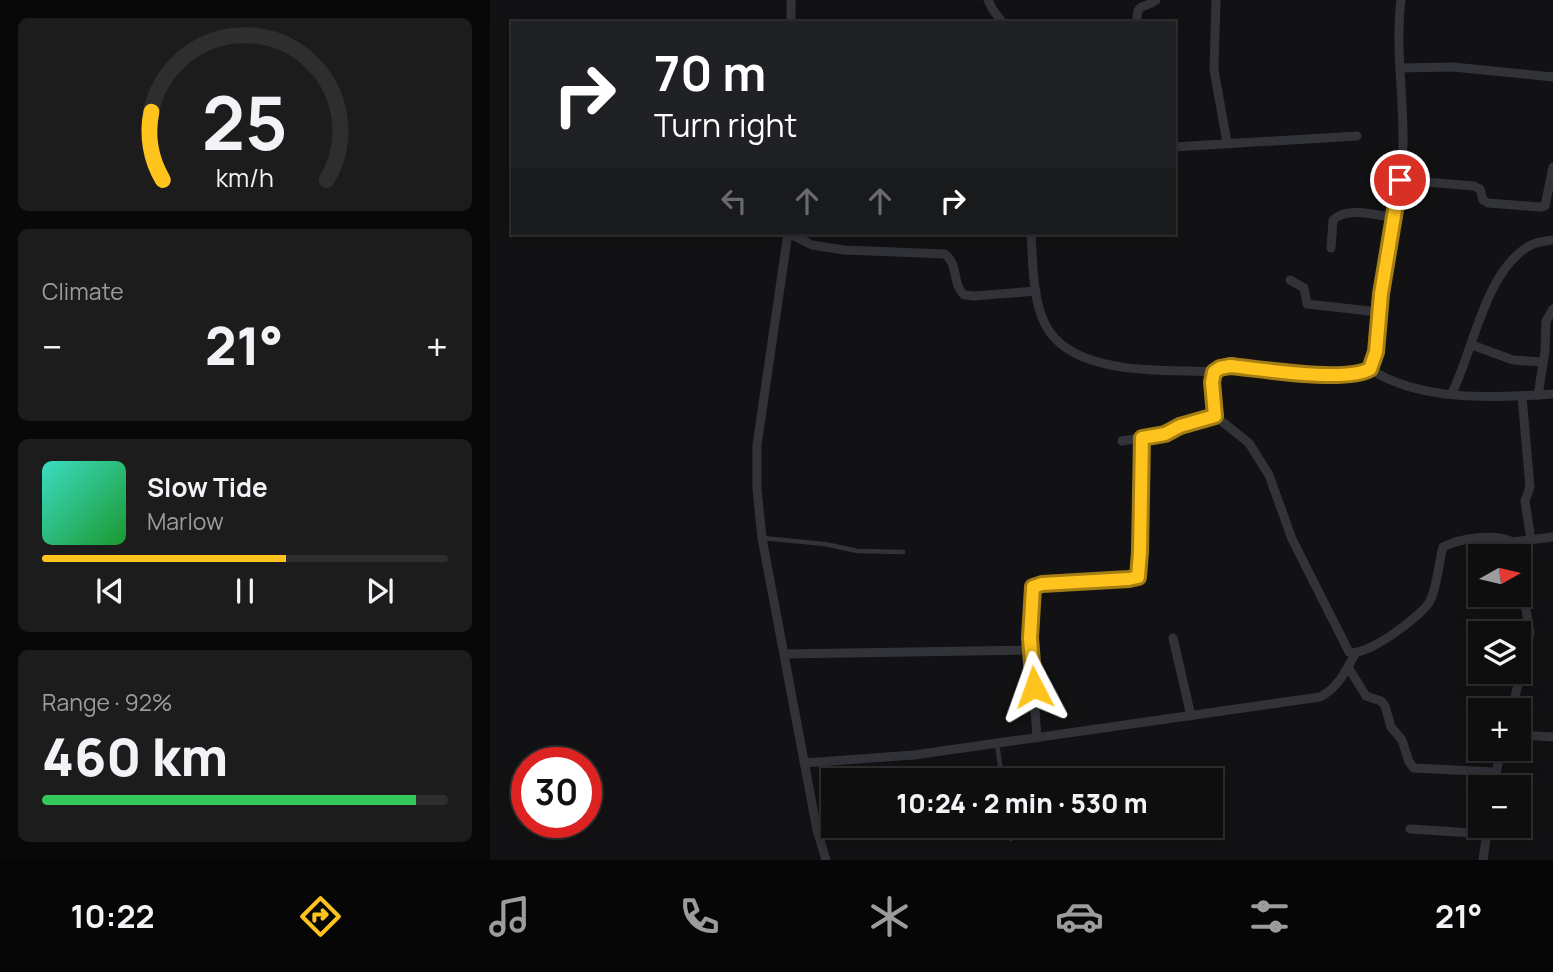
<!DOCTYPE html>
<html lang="en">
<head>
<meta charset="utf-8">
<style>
  :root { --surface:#0e0e0f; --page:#1c1c1d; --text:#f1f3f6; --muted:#9b9c9e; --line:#2e2e2f; --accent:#ffc31e }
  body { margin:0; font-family:Manrope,sans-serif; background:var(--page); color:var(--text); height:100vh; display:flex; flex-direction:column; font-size:26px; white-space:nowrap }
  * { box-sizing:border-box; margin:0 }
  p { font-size:23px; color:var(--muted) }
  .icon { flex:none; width:38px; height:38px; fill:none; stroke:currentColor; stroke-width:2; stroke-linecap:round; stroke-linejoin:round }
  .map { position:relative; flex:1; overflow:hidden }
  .side { display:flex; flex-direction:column; gap:18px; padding:18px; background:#080808; width:490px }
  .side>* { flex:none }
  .top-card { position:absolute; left:21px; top:21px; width:665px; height:214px; border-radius:0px; box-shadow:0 4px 18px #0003,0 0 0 2px var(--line); background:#202124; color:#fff; overflow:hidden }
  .needle { width:46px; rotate:82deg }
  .fabs { position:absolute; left:978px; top:544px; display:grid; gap:14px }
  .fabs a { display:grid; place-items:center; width:63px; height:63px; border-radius:0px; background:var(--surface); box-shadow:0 4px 18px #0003,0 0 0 2px var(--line); font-size:35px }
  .speed { position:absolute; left:21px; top:747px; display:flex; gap:14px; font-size:35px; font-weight:700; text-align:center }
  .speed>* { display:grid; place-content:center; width:91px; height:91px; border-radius:50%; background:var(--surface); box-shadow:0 4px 18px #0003,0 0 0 2px var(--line); line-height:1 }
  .speed .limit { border:10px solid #d22; background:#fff; color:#111 }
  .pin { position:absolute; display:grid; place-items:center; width:60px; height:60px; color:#fff; margin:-30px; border:4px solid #fff; border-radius:50%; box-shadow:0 2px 7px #0007 }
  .me { position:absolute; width:77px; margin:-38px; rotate:356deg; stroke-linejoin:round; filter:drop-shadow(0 0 5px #0008) }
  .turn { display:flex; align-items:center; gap:24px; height:147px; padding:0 28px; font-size:32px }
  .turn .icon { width:91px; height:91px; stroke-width:2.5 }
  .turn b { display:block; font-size:49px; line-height:60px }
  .lanes { display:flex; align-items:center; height:66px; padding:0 28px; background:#0003; justify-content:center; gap:35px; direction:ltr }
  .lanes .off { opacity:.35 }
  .big { font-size:52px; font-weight:800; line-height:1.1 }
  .side .tile { flex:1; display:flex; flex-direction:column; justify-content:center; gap:10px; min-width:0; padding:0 24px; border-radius:10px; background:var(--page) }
  .side .dial { align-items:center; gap:0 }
  .dial svg { height:182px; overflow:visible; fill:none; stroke:var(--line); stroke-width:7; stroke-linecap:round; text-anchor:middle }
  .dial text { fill:var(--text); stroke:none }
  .song { display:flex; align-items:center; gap:21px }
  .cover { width:84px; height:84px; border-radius:10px; background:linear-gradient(135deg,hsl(170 70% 55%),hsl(130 70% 35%)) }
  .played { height:7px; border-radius:4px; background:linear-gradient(90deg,var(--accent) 60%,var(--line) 60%) }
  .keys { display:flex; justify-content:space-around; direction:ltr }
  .heat { display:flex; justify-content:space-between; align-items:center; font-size:38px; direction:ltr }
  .charge { height:10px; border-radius:5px; background:linear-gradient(90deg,#34c759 92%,var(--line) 0) }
  .trip { position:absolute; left:331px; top:768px; width:402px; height:70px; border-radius:0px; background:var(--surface); box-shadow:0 4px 18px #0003,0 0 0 2px var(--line); font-weight:800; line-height:70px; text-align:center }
  .menu { display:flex; height:112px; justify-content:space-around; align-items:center; background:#060606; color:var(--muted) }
  .menu .icon { width:49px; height:49px }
  .menu .on { color:var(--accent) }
  .menu b { font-size:32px; color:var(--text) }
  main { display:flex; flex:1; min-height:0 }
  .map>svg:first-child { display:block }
</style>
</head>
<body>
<main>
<section class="side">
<div class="tile dial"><svg viewBox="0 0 100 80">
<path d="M14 69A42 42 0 1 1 86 69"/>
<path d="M14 69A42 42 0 0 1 9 39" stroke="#ffc31e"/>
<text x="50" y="56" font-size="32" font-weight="700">25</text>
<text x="50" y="72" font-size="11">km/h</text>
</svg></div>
<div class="tile"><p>Climate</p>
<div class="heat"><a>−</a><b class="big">21°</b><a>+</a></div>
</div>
<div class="tile">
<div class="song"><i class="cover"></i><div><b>Slow Tide</b><p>Marlow</p></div></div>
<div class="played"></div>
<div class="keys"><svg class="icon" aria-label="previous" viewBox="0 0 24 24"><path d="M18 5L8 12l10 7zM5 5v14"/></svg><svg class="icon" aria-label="pause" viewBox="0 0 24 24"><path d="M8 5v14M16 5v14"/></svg><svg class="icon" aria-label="next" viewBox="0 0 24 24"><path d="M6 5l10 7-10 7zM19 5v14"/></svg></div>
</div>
<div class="tile"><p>Range · 92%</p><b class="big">460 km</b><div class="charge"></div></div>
</section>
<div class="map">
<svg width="1063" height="860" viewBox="0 0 1063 860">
  <rect width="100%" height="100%" fill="#121214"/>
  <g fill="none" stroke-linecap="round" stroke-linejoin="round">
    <!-- lane -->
    <g stroke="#323339" stroke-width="4.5">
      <path d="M272 538 335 544 367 551 413 552"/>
      <path d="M507 743 512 780"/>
      <path d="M519 826 521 839"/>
    </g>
    <!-- street -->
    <g stroke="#323339" stroke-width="9">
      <path d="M301 0V23"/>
      <path d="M498 0 503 10 513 23"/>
      <path d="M726 0 724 70 737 142"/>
      <path d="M911 0C905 48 914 97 913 145 911 196 899 245 891 295 887 319 890 346 880 369 854 383 772 368 740 366L730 368 724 372C721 386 722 402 725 416L759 443 779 475 802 539 859 652C875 658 932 616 940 601 948 584 948 565 953 547 971 538 1005 533 1023 542L1027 556"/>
      <path d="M647 23C646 1 654 10 666 0"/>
      <path d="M910 68 963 67 1063 77"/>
      <path d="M684 147 867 136"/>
      <path d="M910 180 984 186 990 189 993 200 998 203 1050 207 1055 206 1063 167"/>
      <path d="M298 233 267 445V489L272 538 327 830 336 860"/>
      <path d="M298 233 322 245 354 250 455 254C469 265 462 284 474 295L484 296 546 291"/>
      <path d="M541 233C543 261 542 298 555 324 581 377 674 369 724 372"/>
      <path d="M841 248 843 220C857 206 887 215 905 218"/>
      <path d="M800 280 814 288 817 304 889 312"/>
      <path d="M982 345 1023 360 1053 362"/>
      <path d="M880 369C930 402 1006 398 1063 394"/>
      <path d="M962 393C983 350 994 279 1033 250 1041 243 1052 241 1063 240"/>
      <path d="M1048 395 1055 351 1056 321 1063 309"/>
      <path d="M1032 397 1040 487 1035 501 1041 540"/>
      <path d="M632 441 675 434 693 425 725 416"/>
      <path d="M1023 542 1063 537"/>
      <path d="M683 638 701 716"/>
      <path d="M295 654 541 650"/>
      <path d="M858 667 876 696 891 701 895 706 901 727 912 740 919 762 924 768 1005 772"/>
      <path d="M1022 710 1040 633 1029 571"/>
      <path d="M1029 735 1063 737"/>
      <path d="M547 738 540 637 542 591 547 585 639 579 648 577 650 552 652 438"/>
      <path d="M314 763 424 755 830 697C848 688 855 672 865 654"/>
      <path d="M1003 788 1011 749"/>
      <path d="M920 829 997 834"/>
      <path d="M993 860 998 826"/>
    </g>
  </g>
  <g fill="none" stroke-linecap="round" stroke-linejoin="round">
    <!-- route casing -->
    <g stroke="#a67f14" stroke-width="18">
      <path id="route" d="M544 687 540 638 543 587 552 584 639 579 648 577 650 552 652 438 675 434 690 426 725 416 722 382 724 372 730 368 740 366C771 369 855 383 880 369L886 352 891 294 910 180"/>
    </g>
    <!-- route -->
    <use href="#route" stroke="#ffc31e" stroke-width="12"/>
  </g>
</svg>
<div class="fabs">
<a><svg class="needle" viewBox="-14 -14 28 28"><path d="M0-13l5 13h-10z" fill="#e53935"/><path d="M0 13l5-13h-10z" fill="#9b9c9e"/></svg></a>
<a><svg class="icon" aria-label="layers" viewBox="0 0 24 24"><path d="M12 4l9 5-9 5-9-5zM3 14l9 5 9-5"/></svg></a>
<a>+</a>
<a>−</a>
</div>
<div class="speed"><div class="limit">30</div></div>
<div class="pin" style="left:910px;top:180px;background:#d93025"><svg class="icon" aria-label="arrive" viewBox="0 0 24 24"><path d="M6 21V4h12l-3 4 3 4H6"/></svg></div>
<svg class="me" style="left:544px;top:687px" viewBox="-20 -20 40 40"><path d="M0-17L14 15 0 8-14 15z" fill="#ffc31e" stroke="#fff" stroke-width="4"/></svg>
<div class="trip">10:24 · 2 min · 530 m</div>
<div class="top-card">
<div class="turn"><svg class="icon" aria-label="right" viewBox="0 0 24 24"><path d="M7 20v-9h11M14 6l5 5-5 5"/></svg><div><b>70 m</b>Turn right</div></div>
<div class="lanes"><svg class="icon off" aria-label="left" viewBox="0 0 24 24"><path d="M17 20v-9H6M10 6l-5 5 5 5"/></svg><svg class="icon off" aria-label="ahead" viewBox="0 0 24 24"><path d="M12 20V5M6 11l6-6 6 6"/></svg><svg class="icon off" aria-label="ahead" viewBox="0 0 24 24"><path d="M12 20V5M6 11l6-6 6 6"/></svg><svg class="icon" aria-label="right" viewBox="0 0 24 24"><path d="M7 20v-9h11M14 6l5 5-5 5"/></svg></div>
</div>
</div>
</main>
<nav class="menu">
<b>10:22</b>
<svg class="icon on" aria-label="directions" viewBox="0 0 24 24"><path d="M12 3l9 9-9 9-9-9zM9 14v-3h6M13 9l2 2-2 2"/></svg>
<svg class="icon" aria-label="music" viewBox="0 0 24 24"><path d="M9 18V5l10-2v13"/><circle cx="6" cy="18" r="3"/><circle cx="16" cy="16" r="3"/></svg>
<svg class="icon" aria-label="phone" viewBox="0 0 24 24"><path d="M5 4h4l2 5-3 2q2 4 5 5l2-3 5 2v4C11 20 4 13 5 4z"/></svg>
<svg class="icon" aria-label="climate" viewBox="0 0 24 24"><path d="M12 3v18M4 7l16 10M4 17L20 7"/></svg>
<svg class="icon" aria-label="car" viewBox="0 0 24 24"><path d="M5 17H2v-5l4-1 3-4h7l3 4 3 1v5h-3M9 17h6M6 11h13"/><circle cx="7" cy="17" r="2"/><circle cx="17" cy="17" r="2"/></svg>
<svg class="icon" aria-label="filters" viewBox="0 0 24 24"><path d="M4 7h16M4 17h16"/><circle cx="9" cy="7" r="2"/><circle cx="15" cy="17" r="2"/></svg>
<b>21°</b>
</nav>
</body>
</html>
